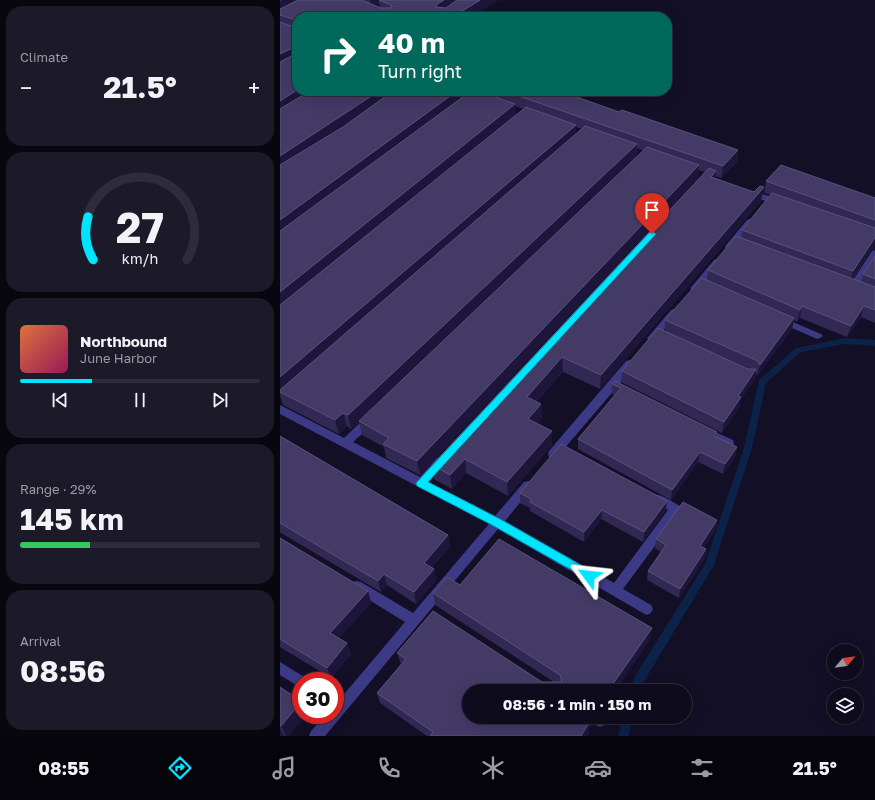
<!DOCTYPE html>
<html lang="en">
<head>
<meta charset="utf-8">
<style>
  :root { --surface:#0e0b1c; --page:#1c1929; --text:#f1f3f6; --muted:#9b9ba3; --line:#2e2b3b; --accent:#00e5ff }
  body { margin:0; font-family:"Golos Text",sans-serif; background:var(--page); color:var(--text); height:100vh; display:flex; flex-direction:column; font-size:15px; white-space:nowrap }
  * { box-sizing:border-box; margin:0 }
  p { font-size:13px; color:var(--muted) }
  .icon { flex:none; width:22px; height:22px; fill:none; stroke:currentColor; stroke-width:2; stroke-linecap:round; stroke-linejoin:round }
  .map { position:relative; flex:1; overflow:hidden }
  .sheet { display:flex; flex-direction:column; gap:6px; padding:6px; background:#08060f; width:280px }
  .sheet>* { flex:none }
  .guide { position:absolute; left:12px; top:12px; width:380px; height:84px; border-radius:16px; box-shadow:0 4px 16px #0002,0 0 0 1px var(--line); background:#00695c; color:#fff; overflow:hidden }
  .needle { width:26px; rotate:62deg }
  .controls { position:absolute; left:547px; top:644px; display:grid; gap:8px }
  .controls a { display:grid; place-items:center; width:36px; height:36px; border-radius:50%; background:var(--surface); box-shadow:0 4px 16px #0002,0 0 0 1px var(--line); font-size:20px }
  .speed { position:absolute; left:12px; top:672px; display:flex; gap:8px; font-size:20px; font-weight:700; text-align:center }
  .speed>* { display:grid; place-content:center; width:52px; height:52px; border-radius:50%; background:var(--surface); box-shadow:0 4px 16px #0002,0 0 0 1px var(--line); line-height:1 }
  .speed .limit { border:6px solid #d22; background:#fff; color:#111 }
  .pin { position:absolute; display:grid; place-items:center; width:34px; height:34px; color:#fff; margin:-41px -17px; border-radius:50% 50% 50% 0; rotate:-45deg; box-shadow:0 0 4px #0007 }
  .pin .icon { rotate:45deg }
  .me { position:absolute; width:44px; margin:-22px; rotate:300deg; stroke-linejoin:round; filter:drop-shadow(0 0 3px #0008) }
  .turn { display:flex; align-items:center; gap:14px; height:84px; padding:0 20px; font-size:18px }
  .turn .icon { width:52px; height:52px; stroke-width:2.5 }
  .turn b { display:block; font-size:28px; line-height:34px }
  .big { font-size:30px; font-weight:700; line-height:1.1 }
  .sheet .card { flex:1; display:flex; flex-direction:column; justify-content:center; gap:6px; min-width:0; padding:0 14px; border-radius:16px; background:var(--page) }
  .sheet .dial { align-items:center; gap:0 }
  .dial svg { height:104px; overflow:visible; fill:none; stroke:var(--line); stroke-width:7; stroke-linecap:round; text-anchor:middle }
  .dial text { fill:var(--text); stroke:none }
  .song { display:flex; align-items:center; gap:12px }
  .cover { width:48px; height:48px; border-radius:6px; background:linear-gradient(135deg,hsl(20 70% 55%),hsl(330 70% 35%)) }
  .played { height:4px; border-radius:2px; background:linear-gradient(90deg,var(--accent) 30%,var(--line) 30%) }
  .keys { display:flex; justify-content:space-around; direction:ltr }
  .heat { display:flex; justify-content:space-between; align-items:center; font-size:22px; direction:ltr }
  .charge { height:6px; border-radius:3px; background:linear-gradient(90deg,#34c759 29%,var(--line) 0) }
  .trip { position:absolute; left:182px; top:684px; width:230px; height:40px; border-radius:20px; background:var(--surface); box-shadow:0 4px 16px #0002,0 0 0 1px var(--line); font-weight:700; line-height:40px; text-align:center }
  .tabs { display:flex; height:64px; justify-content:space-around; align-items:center; background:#06040b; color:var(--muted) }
  .tabs .icon { width:28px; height:28px }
  .tabs .on { color:var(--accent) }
  .tabs b { font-size:18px; color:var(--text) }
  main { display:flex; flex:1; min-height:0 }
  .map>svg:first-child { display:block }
</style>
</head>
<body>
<main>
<section class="sheet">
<div class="card"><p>Climate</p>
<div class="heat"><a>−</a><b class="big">21.5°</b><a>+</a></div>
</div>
<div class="card dial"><svg viewBox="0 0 100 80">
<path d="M14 69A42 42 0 1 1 86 69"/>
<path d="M14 69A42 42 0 0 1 10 36" stroke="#00e5ff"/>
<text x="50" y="56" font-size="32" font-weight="700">27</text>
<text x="50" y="72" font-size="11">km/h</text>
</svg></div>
<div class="card">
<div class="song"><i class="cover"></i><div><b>Northbound</b><p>June Harbor</p></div></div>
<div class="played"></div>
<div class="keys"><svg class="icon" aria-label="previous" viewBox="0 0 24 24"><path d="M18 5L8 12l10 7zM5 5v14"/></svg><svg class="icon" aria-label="pause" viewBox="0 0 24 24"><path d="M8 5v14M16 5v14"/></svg><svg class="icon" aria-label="next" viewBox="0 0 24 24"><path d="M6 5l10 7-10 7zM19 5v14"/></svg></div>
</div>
<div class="card"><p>Range · 29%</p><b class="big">145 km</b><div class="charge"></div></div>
<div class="card"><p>Arrival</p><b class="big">08:56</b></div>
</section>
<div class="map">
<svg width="595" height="736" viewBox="0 0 595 736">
  <rect width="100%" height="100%" fill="#130f26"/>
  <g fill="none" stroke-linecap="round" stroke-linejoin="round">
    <!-- stream -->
    <g fill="#0c2248" fill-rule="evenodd">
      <path d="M565 338 595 340V346L565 344 521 352 486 383 472 448 434 565 363 683 360 691H350L354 678 425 564 464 448 479 380 516 348Z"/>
      <path d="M343 717H353L348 736H338Z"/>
    </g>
    <!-- minor -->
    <g fill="#3d3a85" fill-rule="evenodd">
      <path d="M467 191H473L504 201 505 203 501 206 498 205 467 195 466 193Z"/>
      <path d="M470 219 474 222 473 224 452 249H446L445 247 446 245 467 220Z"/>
      <path d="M595 250V260L576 289H570L568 287 570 285 592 251Z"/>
      <path d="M437 259 441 262 440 264 418 290H412L410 288 412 286 434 260Z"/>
      <path d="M394 309 399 312 397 314 375 340H369L367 338 369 336 391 310Z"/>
      <path d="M501 317 541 334 543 336 538 339 535 338 498 322 496 320Z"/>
      <path d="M350 360 354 361 355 364 354 367 277 457 273 458 269 457 268 454 269 451 346 361Z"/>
      <path d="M0 405 64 438 86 417H94L95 420 94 423 73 442 140 477 157 458 161 457 165 458 166 461 165 464 149 482 215 516 244 482 248 481 252 482 254 485 252 488 225 521 334 583 388 510 371 501 369 498 371 495C380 492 392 502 400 506L402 509 400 512 343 589 371 605 373 609 371 613 367 615 363 613 218 529 45 736H29L31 731 46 715H55V705L125 622 73 590 71 586 73 582 77 581 81 582 133 613 209 524 0 414Z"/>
      <path d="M424 427 453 440 454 443 453 446 449 447 445 446 420 434 419 431 420 428Z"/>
      <path d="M0 662 26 678 27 681H21V688L0 675Z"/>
      <path d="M307 717H325L327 720 325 725 320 727 309 722Z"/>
    </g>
  </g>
  <!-- wall -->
  <g fill="#312854" fill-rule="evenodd">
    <path d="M0 0H218L191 17H17V91L185 96 191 91H280L339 112 458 150 457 162 441 178 436 176 435 178 474 192 484 187 481 201 320 389 283 372 256 402 261 404 262 418 257 424 272 431V445L228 496 186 473 172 489 154 479 152 465 425 172 418 170 417 179 140 475 106 458 104 447 82 435 79 422 71 429 67 426 59 434 3 405 0 396ZM99 3 100 7 95 5ZM235 106 244 109 236 115ZM296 127 302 129 296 135ZM357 148 364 151 356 158Z"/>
    <path d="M486 181 595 198V249L591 250 573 279 581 282 583 274 595 256V323L581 317 567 337 520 318 517 322 514 320 512 329 477 376 476 372 474 380 460 400 459 408 442 433 341 382 342 371 385 331V320L427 280 428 270 461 238 462 230 491 195 484 193ZM429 351 470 369H468Z"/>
    <path d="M332 384 437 432 436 437 457 447 455 457 443 474 418 462 391 500 298 449V439L334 395 332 394Z"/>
    <path d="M0 436 168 535 170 547 152 567 154 569 156 580 136 604 107 585 101 592 1 533H0Z"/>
    <path d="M240 493 386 510 363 542 321 519 304 542 250 511V508L240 503Z"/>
    <path d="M437 520 436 529 423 548 426 549 425 558 399 598 367 580 368 571 381 552 375 548 376 539Z"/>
    <path d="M0 538 88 591 91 603 59 638 67 643 71 654 51 678 0 647Z"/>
    <path d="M180 585 372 628 370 639 335 691H189L312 725 309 729V733L307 736H147L100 703 97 693 121 664 117 653 262 682H274L155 605 153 593Z"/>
    <path d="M0 687 26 715 8 736H0Z"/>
  </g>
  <!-- shaded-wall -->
  <g fill="#1d163a">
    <path d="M3 0H26L0 13V2Z"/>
    <path d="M90 0H105H99V3L91 7Z"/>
    <path d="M164 0H181L157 16 156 7V5Z"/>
    <path d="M200 0H218L191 17H173Z"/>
    <path d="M15 47 17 56 0 66V54Z"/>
    <path d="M17 90V91H35L0 114V101Z"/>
    <path d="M99 91H118L0 169V156Z"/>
    <path d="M177 91H184L185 97 0 234V220Z"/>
    <path d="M235 104 236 116 0 307V292Z"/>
    <path d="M296 125V137L0 392V377Z"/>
    <path d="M357 144 356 158 71 429 68 415Z"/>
    <path d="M458 150 457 162 441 178 443 166Z"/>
    <path d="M419 165 417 179 140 475 137 461Z"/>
    <path d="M436 171 435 184 431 177Z"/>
    <path d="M484 187 481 201 320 389 321 375Z"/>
    <path d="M595 238V249L591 250 570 282 573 271 594 239Z"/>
    <path d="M522 306 520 318 517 322 520 310Z"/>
    <path d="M584 306 581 317 567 337 571 326Z"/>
    <path d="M514 318 512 329 477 376 480 365Z"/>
    <path d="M282 357 283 372 247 411V397Z"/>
    <path d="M476 369 474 380 460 400 459 408 442 433 444 422 458 396Z"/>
    <path d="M261 404 262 418 249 433 248 419Z"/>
    <path d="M63 413 67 426 59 434 55 420Z"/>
    <path d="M272 431V445L228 496 227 482Z"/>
    <path d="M457 447 455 457 443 474 445 464Z"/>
    <path d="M420 452 418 462 391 500 392 490Z"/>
    <path d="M185 459 186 473 172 489 170 475Z"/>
    <path d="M387 501 386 510 363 542 364 532Z"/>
    <path d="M322 510 321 519 304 542V532Z"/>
    <path d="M437 520 436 529 418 555 420 546Z"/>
    <path d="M168 535 170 547 146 574 144 563Z"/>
    <path d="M426 549 425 558 399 598 400 589Z"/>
    <path d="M154 569 156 580 136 604 134 592Z"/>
    <path d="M104 574 107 585 101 592 98 581Z"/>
    <path d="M88 591 91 603 54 644 50 633Z"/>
    <path d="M372 628 370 639 335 691H328Z"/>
    <path d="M67 643 71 654 51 678 47 668Z"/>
    <path d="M21 702V715H26L8 736H6L1 726Z"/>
    <path d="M310 717H312V725L309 729V733L307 736H301L307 722Z"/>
    <path d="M0 729 4 736H0Z"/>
  </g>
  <!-- building -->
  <g fill="#433a66" stroke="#5a527e">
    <path d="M18 0H81L101 8H110L112 7 111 5 99 0H164L156 5V7L166 8 177 0H200L173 17H17V90L0 101V62L15 54V47L0 54V22L14 27 16 25V20L0 15V9Z"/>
    <path d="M30 91H99L0 156V109Z"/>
    <path d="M113 91H177L0 220V165L63 127Z"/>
    <path d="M191 91H198L235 104 0 292V231Z"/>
    <path d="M224 91H280L339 112 342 110 458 150 443 166Z"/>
    <path d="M246 107 296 125 0 377V305Z"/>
    <path d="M305 126 357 144 68 415 63 413 55 420 0 392V390Z"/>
    <path d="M367 147 419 165 137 461 103 444 109 438 79 421Z"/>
    <path d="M501 165 595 198V220L486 181Z"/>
    <path d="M429 168 436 171 431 177 474 192 480 186 484 187 321 375 282 357 247 397 261 404 248 419 272 431 227 482 185 459 170 475 152 465Z"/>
    <path d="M492 193 595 228V238L594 239 573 271 462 230Z"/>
    <path d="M456 236 595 287V310L584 306 571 326 522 306 520 310 428 270Z"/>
    <path d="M595 256V279L583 274Z"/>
    <path d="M422 278 514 318 480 365 478 361 385 320Z"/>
    <path d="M378 328 468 369H476L458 396 461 397 444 422 342 371Z"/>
    <path d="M335 381 437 432 434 436 457 447 445 464 420 452 392 490 298 439 341 388 332 384Z"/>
    <path d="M0 436 168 535 144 563 154 569 134 592 104 574 98 581 0 523Z"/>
    <path d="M281 444 387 501 364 532 322 510 304 532 250 502 251 499 240 493Z"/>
    <path d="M403 502 437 520 420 546 426 549 400 589 368 571 386 545 376 539Z"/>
    <path d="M0 538 88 591 50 633 67 643 47 668 0 639Z"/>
    <path d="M219 539 372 628 328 691H189V717H310L307 722 309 723 301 736H150L153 732 97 693 126 659 117 653 153 611 262 682H282L280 675 153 593 167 577 180 585Z"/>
    <path d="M0 687 21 701V702L1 726H0Z"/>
  </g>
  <!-- route -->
  <path fill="#00e5ff" stroke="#0095a6" d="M372 231 376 234 375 235 148 482 220 519 313 572 314 576 313 579 309 580 212 525 137 486 136 483 370 232Z"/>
</svg>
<div class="controls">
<a><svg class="needle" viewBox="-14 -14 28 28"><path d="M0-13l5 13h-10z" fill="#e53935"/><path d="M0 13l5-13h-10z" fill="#9b9ba3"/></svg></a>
<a><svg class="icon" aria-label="layers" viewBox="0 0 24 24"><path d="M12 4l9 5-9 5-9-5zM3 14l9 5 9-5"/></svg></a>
</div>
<div class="speed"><div class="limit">30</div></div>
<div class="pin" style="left:372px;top:234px;background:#d93025"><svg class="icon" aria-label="arrive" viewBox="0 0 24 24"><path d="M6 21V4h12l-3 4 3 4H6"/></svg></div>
<svg class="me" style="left:309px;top:576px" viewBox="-20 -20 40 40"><path d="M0-17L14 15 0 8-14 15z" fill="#00e5ff" stroke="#fff" stroke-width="4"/></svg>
<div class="trip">08:56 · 1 min · 150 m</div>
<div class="guide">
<div class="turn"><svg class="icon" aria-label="right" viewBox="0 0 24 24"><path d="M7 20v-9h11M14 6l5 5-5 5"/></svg><div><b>40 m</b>Turn right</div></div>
</div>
</div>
</main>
<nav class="tabs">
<b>08:55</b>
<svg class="icon on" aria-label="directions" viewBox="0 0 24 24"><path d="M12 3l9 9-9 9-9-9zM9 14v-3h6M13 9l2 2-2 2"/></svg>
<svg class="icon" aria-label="music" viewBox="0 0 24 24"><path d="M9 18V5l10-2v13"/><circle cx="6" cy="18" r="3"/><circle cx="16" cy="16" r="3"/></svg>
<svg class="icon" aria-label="phone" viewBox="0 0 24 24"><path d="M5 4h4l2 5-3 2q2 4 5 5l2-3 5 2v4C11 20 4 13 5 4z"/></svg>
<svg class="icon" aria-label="climate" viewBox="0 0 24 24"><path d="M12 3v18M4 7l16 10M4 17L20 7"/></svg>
<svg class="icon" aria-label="car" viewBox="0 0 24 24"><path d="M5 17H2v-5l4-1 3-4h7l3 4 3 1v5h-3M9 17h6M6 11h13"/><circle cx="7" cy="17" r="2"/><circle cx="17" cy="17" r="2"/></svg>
<svg class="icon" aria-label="filters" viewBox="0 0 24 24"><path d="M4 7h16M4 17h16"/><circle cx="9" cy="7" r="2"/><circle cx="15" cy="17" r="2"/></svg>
<b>21.5°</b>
</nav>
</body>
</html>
